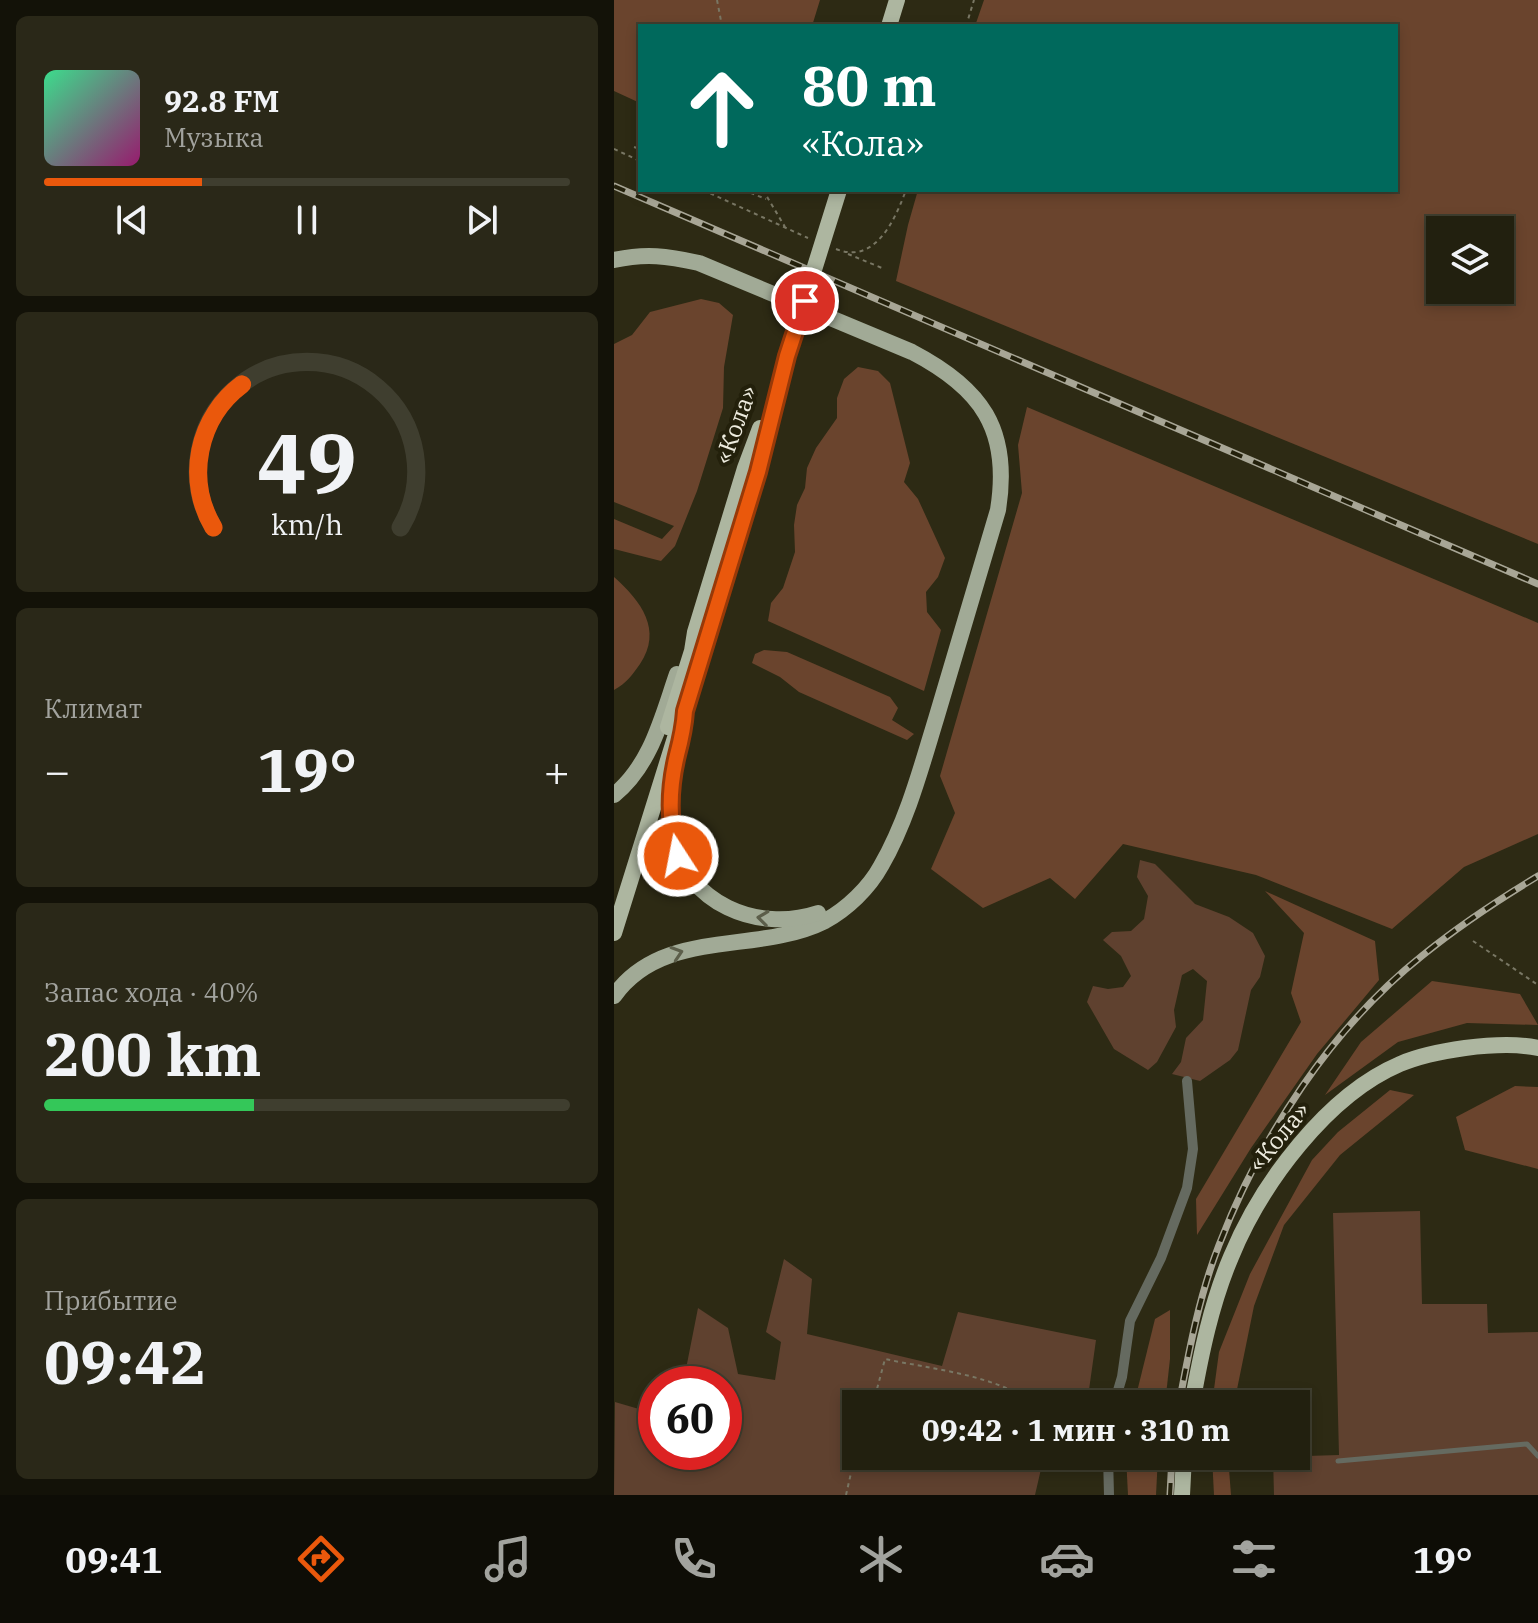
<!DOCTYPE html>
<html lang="ru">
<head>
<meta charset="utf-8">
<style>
  :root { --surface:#22200f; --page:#2a2818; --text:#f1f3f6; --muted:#a2a39e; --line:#3f3e2f; --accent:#ea580c }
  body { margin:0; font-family:"IBM Plex Serif",serif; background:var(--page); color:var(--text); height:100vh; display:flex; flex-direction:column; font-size:30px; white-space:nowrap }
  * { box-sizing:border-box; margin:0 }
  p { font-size:26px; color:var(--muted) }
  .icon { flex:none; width:44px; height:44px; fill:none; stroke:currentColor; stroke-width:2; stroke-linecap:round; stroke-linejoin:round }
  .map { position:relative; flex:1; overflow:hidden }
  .sheet { display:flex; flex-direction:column; gap:16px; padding:16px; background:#131208; width:614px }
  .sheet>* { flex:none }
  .hud { position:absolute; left:24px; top:24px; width:760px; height:168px; border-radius:0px; box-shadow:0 4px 12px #0003,0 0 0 2px var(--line); background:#00695c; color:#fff; overflow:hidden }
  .controls { position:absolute; left:812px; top:216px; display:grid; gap:16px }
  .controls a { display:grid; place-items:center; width:88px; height:88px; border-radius:0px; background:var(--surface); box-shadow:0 4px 12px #0003,0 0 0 2px var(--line); font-size:40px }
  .speed { position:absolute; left:24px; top:1366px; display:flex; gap:16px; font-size:40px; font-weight:700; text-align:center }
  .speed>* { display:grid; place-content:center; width:104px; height:104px; border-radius:50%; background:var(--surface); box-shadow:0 4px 12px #0003,0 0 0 2px var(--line); line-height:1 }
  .speed .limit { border:12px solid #d22; background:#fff; color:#111 }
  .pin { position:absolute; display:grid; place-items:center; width:68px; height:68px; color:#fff; margin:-34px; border:4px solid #fff; border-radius:50%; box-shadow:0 2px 8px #0007 }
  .me { position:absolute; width:88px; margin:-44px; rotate:349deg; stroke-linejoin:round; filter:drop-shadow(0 0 6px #0008) }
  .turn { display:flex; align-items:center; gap:28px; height:168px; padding:0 32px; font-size:36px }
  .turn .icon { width:104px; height:104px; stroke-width:2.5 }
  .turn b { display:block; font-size:56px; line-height:68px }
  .big { font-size:60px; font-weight:700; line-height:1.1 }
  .sheet .tile { flex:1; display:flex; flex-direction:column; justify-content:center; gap:12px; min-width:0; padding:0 28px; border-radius:12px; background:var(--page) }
  .sheet .dial { align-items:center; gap:0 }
  .dial svg { height:208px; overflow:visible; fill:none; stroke:var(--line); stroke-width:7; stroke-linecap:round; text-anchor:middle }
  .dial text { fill:var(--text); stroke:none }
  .song { display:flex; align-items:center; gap:24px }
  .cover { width:96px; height:96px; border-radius:12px; background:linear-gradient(135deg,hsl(150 70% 55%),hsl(320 70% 35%)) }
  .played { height:8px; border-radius:4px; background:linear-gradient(90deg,var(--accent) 30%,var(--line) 30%) }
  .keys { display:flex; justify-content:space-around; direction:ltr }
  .heat { display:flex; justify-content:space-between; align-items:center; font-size:44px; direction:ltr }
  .charge { height:12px; border-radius:6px; background:linear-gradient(90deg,#34c759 40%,var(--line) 0) }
  .trip { position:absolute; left:228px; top:1390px; width:468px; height:80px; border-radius:0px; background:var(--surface); box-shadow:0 4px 12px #0003,0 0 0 2px var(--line); font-weight:700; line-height:80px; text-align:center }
  .tab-bar { display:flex; height:128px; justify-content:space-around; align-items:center; background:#0e0d06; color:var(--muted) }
  .tab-bar .icon { width:56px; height:56px }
  .tab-bar .selected { color:var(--accent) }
  .tab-bar b { font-size:36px; color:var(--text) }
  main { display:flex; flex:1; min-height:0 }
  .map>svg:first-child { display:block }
</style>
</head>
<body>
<main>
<section class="sheet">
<div class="tile">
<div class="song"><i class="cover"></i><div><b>92.8 FM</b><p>Музыка</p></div></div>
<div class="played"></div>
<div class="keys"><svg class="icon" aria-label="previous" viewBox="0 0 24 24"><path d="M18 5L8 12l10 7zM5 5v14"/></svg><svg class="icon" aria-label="pause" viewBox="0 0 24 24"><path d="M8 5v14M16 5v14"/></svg><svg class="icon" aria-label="next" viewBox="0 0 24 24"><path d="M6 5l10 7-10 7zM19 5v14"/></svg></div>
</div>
<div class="tile dial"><svg viewBox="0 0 100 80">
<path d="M14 69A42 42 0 1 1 86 69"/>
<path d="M14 69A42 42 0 0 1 25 14" stroke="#ea580c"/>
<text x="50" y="56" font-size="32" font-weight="700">49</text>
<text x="50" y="72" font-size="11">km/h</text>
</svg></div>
<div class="tile"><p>Климат</p>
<div class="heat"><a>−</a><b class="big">19°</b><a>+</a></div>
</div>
<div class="tile"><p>Запас хода · 40%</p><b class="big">200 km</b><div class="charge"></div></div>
<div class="tile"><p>Прибытие</p><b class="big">09:42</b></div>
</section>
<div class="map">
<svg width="924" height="1495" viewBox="0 0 924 1495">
  <rect width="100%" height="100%" fill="#2d2a14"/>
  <!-- green -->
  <g fill="#5f412f">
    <path d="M526 860 541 864 581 904 615 917 639 933 651 956 646 977 637 990 624 1050 616 1060 586 1081 558 1074 567 1062 572 1038 589 1020 593 981 579 969 568 975 560 1010 562 1027 543 1062 534 1070 500 1049 473 1002 479 986 494 989 509 987 517 976 507 956 489 940 498 932 517 931 530 919 534 896 523 877Z"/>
    <path d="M806 1211 808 1304H873L874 1333 924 1332V1495H660L659 1457 725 1455 719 1213Z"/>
    <path d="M170 1259 198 1279 193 1334 328 1366 344 1312 482 1340 473 1404H242V1456H430L421 1495H0L1 1402 42 1414V1452H110V1384H69L84 1308 114 1328 124 1374 161 1380 167 1342 152 1332Z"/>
  </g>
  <!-- forest -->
  <g fill="#6a442d" fill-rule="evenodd">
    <path d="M0 0H206L198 26H26V103L0 91Z"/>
    <path d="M370 0H924V544L282 281 294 225 304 190H782V26H361ZM826 230H886V290H826Z"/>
    <path d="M87 299 105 303 119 315 110 367 109 408 83 491 61 546 47 561 0 549V519L48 539 60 526 0 502V344L18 335 36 312Z"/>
    <path d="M244 367 264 371 276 383 296 463 290 482 304 499 331 558 324 577 312 592 313 612 327 630 310 691 154 621 157 603 169 588 181 552 180 525 183 505 191 488 193 468 202 448 223 418V398L230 379Z"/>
    <path d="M413 407 924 623V834L850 867 778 929 642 875 509 844 461 899 436 878 369 908 317 869 341 813 326 776 408 493 404 445Z"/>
    <path d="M0 577C27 601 49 630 26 664 18 675 13 683 0 690Z"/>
    <path d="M150 650 173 652 276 697 284 708 278 720 300 734 293 740 185 692 166 677 138 663 141 654Z"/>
    <path d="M651 891 761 941 765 980 703 1054 637 1148 583 1235 582 1199 687 1022 677 993 690 933Z"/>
    <path d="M818 981 906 994 924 1025 853 1023 784 1042 711 1095 747 1042Z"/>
    <path d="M901 1086 924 1087V1169L851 1150 842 1117Z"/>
    <path d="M776 1090 800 1095 726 1155 670 1225 640 1306 620 1404H598L605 1352 636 1274 698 1160 724 1132Z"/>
    <path d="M556 1310V1359L551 1404H520L541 1319Z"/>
    <path d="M512 1456H544L542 1495H514Z"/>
    <path d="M598 1456H614L617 1495H600Z"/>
  </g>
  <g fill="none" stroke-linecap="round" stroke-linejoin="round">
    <!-- path -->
    <g stroke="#797764" stroke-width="2" stroke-dasharray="4 4" stroke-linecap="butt">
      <path d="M103 0 108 26"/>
      <path d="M352 26 360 0"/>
      <path d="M20 147 26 149"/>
      <path d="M0 149 26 161"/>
      <path d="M89 190 194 238"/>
      <path d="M129 190 152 199"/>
      <path d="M149 190 171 227"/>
      <path d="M222 249C261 265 281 220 292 190"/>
      <path d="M234 254 268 268"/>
      <path d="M859 941 924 985"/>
      <path d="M259 1404 271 1359C317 1369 383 1375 420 1404"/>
      <path d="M232 1495 237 1473 244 1456"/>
    </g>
    <!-- service -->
    <path stroke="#656a60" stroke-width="5" d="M724 1461 913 1444 924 1456"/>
    <!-- minor -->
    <g stroke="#656a60" stroke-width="10">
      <path d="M500 1404 508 1377 516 1321 547 1258 573 1188 579 1149 573 1081"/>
      <path d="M494 1456 495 1495"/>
    </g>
    <!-- primary -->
    <g stroke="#a1aa96" stroke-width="16">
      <path d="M0 260C32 253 53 256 85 263L298 352C367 388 397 429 384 510 364 579 343 649 322 719 307 768 293 821 267 866 255 888 233 909 211 921 143 955 49 927 0 996"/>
      <path d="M66 744C58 773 53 807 59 837 72 904 144 933 204 913"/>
      <path d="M0 795C37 765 48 717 63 674"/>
    </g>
    <!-- trunk -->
    <g stroke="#adb6a0" stroke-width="16">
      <path d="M275 26 283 0"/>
      <path d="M54 727 78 651 81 632 131 468 146 428"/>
      <path d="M0 933 144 472 173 356"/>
      <path d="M578 1404C587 1354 597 1304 617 1257 647 1184 713 1095 786 1064 807 1055 829 1051 851 1048 875 1045 901 1043 924 1048"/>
      <path d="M568 1495 570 1456"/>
    </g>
    <!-- rail casing -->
    <g stroke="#a8a696" stroke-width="7">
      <g id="rail">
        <path d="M0 186 924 584"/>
        <path d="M565 1404C575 1351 585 1296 605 1245 647 1136 717 1028 809 955 846 925 884 900 924 876"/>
        <path d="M556 1495 558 1456"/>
      </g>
    </g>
    <!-- rail -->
    <use href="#rail" stroke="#23200b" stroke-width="4" stroke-dasharray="12" stroke-linecap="butt"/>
    <!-- trunk-bridge -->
    <path stroke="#adb6a0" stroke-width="16" d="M173 356 225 190"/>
  </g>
  <!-- one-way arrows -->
  <defs><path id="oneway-chevron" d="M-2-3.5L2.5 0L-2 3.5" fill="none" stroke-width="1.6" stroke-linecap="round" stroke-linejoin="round" transform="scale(2)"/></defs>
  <g stroke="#5c5e4a">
    <use href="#oneway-chevron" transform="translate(149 918) rotate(-173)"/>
    <use href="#oneway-chevron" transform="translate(63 953) rotate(-18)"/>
  </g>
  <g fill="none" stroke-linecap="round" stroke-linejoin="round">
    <!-- route casing -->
    <g stroke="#983908" stroke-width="20">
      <path id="route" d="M64 856C54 823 55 788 63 755 67 740 70 727 71 711L144 472 173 356 191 301"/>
    </g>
    <!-- route -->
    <use href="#route" stroke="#ea580c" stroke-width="14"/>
  </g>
  <g text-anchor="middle" stroke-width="8" stroke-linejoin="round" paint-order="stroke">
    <!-- street labels -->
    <g font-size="24" fill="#edebde" stroke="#23200b">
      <text transform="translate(122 425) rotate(-70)" y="8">«Кола»</text>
      <text transform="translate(665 1137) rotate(-51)" y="8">«Кола»</text>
    </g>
  </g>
</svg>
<div class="controls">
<a><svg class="icon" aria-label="layers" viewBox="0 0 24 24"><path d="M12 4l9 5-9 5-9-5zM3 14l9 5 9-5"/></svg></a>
</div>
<div class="speed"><div class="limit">60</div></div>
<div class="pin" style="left:191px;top:301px;background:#d93025"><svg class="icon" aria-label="arrive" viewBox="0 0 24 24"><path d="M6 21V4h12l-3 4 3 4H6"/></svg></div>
<svg class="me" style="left:64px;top:856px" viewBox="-20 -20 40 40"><circle r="17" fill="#ea580c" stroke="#fff" stroke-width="3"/><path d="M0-11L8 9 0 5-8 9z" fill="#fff"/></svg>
<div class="trip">09:42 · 1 мин · 310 m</div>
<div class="hud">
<div class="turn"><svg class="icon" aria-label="ahead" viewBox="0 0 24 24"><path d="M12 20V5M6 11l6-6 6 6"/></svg><div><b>80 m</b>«Кола»</div></div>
</div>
</div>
</main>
<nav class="tab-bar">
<b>09:41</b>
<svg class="icon selected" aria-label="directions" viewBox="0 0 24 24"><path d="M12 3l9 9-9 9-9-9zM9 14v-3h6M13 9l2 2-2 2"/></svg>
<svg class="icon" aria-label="music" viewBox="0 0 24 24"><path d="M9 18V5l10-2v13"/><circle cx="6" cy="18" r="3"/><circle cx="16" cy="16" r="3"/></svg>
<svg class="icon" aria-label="phone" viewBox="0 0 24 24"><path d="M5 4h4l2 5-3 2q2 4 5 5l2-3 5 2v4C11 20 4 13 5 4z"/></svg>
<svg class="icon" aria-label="climate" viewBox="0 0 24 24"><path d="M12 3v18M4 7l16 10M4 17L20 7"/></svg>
<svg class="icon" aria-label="car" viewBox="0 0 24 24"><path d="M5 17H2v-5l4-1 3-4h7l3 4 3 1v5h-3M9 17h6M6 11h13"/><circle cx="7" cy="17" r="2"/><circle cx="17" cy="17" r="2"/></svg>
<svg class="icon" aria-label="filters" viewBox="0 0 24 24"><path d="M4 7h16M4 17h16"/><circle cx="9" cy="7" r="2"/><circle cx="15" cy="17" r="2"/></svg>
<b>19°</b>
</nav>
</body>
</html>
